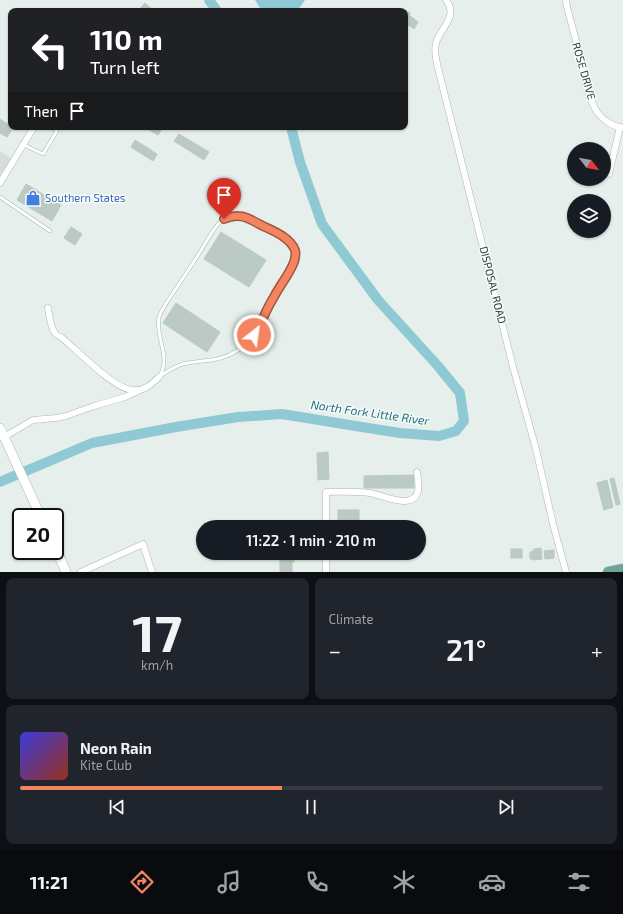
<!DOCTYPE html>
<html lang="en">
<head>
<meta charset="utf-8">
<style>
  :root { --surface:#171b24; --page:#20242c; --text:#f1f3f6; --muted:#9ea1a6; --line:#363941; --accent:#f4845f }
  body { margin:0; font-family:"Exo 2",sans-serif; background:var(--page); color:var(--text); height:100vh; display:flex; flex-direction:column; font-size:15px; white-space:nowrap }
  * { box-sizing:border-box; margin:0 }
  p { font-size:13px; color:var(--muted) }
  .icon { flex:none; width:22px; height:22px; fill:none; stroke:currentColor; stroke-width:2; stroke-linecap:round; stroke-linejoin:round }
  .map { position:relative; height:572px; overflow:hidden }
  .details { display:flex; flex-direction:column; gap:6px; padding:6px; background:#0d0f14; flex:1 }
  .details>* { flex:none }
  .banner { position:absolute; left:8px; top:8px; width:400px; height:122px; border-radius:8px; box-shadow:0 1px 3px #0004; background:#202124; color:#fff; overflow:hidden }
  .needle { width:26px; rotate:121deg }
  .fabs { position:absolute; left:567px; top:142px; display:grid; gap:8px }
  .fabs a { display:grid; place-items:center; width:44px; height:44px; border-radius:50%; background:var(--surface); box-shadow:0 1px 3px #0004; font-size:20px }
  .speed { position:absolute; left:12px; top:508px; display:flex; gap:8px; font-size:20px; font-weight:700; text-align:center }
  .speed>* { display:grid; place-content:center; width:52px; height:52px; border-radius:50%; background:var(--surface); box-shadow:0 1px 3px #0004; line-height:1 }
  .speed .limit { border:2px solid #111; border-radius:6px; background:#fff; color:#111 }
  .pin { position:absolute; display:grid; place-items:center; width:34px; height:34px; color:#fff; margin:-41px -17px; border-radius:50% 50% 50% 0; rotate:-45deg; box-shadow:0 0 4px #0007 }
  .pin .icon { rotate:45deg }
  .me { position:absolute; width:44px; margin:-22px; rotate:30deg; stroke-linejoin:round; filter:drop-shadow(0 0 3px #0008) }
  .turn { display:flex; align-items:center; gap:14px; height:84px; padding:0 16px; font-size:18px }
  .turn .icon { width:52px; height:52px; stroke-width:2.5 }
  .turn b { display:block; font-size:28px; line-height:34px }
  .then { display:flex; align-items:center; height:38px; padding:0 16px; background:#0003; gap:8px; font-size:15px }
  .big { font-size:30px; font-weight:600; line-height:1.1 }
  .details .card { flex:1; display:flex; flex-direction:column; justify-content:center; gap:6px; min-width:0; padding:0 14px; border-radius:8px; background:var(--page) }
  .details .dial { align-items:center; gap:0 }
  .dial b { font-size:52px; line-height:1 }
  .song { display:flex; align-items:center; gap:12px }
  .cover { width:48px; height:48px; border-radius:6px; background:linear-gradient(135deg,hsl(240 70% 55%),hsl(10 70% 35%)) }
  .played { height:4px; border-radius:2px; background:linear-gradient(90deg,var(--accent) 45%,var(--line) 45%) }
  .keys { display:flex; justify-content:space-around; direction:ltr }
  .heat { display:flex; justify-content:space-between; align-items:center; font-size:22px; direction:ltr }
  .details .tiles { flex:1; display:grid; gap:6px; grid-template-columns:1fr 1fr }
  .card:last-child { grid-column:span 2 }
  .trip { position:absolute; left:196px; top:520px; width:230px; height:40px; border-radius:20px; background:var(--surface); box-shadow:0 1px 3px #0004; font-weight:600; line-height:40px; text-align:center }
  .tabs { display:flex; height:64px; justify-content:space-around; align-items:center; background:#090b0e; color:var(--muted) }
  .tabs .icon { width:28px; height:28px }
  .tabs .selected { color:var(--accent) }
  .tabs b { font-size:18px; color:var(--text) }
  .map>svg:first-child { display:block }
</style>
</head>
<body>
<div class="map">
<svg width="623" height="572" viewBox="0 0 623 572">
  <rect width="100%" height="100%" fill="#e6efeb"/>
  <!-- built -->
  <path fill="#d4dfda" d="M0 151 11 158 0 176Z"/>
  <!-- water -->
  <path fill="#8ec9d4" d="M255 0H305L297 11H262Z"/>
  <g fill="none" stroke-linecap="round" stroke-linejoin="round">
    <!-- river -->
    <g stroke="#8ec9d4" stroke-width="10">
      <path d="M209 0 217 11"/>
      <path d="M0 482 92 443 176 427 238 417 282 414 368 428 400 433 439 436 456 431 464 421 460 393 438 366 378 300 322 224 300 162 291 127"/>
    </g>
  </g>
  <!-- building -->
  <g fill="#bbcac4" stroke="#b8c9c2">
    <path d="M145 3 154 11H138Z"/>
    <path d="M405 10 410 13 409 15 418 22 414 29 405 23Z"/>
    <path d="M0 119 13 128 7 137 0 133Z"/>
    <path d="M144 127H163L158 135Z"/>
    <path d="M179 134 209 152 204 160 174 141Z"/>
    <path d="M135 140 157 154 153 161 131 147Z"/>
    <path d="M26 184 61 205 52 221 17 200Z"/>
    <path d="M71 227 82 234 75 245 64 238Z"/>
    <path d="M221 232 266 260 249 287 204 259Z"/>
    <path d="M176 303 220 332 207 352 163 323Z"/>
    <path d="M328 452 329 479 318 480 317 453Z"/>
    <path d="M414 475V488H364V476Z"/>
    <path d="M614 478 620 504 616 505 610 479Z"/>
    <path d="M607 480 613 507 604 510 597 483Z"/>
    <rect x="338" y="510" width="21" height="11"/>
    <path d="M541 548 542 559 533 560V559H530V552L534 551V549Z"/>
    <rect x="511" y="549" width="11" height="9"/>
    <path d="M554 550V558L545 559 544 551Z"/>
    <path d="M280 555H294V562H292V572H280Z"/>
  </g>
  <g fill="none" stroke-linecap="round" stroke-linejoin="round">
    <!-- service casing -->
    <g stroke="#a8b8b2" stroke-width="4">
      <g id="service">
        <path d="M24 145 43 154 57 131 51 127"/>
        <path d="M0 197 50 231"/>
        <path d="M237 215C251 217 291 237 295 251 296 255 295 259 293 263 288 275 279 286 273 297 266 310 263 324 254 335 249 341 244 346 238 350 219 363 204 359 183 364 175 366 166 372 159 377 172 358 155 338 159 317 162 308 168 301 173 293 182 280 191 266 200 252 206 243 212 230 220 222 225 218 231 216 237 215Z"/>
      </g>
    </g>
    <!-- minor casing -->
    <g stroke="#a8b8b2" stroke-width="7">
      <g id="minor">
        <path d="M446 0C459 17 440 28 436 43 434 51 436 60 438 68L513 367 536 449 553 524 566 572"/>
        <path d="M566 0 567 7C571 22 575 37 579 52 583 71 587 96 597 112 603 120 613 127 623 128"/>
        <path d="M609 174 620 127"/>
        <path d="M0 183 34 127"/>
        <path d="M48 308C49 314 51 330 56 334 57 336 59 336 61 337 77 350 113 388 132 390 143 392 152 384 159 377"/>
        <path d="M4 437 33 420 56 418 66 416 94 406 125 397 138 391"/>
        <path d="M326 527V492C341 492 356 491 370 493 382 495 413 511 418 491 419 485 418 478 417 472"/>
        <path d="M81 572 143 544 152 572"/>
        <path d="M326 572V553"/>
      </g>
    </g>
    <!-- secondary casing -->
    <g stroke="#a4bbb3" stroke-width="10">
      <g id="secondary">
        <path d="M0 428 41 517"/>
        <path d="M55 547 66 572"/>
      </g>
    </g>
    <!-- primary casing -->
    <g stroke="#c2cac8" stroke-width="11">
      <path id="primary" d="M608 572 623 569"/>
    </g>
    <!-- service -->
    <use href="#service" stroke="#fff" stroke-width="3"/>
    <!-- minor -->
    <use href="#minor" stroke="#fff" stroke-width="6"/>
    <!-- secondary -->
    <use href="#secondary" stroke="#fff" stroke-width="9"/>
    <!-- primary -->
    <use href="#primary" stroke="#6aa596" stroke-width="10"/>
  </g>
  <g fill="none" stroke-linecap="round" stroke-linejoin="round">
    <!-- route casing -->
    <g stroke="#9f563e" stroke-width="10">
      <path id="route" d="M224 219C239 212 248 218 261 225 273 231 290 237 295 250 296 254 295 259 294 262 289 275 280 285 274 297 266 309 262 323 254 335"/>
    </g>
    <!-- route -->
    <use href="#route" stroke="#f4845f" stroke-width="7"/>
  </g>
  <!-- icons -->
  <defs>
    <g id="shop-bare" transform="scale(1.2)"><path d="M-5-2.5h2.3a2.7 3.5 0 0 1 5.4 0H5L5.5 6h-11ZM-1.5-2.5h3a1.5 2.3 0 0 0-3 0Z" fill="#3f7fe0" stroke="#f7fbf9" stroke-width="2.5" paint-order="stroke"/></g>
  </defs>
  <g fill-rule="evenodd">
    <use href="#shop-bare" x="33" y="198"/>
  </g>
  <g text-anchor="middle" stroke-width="3" stroke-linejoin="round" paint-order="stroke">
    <!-- street labels -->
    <g font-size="11" fill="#24423a" stroke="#f7fbf9">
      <text transform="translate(584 71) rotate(74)" y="4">ROSE DRIVE</text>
      <text transform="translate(493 285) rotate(76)" y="4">DISPOSAL ROAD</text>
    </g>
    <!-- shop labels -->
    <g font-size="11" fill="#366cbe" stroke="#f7fbf9" text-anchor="start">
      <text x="45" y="202">Southern States</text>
    </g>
    <!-- water labels -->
    <g font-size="12" font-style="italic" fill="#1c6f80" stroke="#f7fbf9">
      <text transform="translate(370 413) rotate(8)" y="4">North Fork Little River</text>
    </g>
  </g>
</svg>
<div class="fabs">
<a><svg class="needle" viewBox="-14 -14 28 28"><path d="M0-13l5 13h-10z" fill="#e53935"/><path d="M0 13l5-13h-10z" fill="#9ea1a6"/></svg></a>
<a><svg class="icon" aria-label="layers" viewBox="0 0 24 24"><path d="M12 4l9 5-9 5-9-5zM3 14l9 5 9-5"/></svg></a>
</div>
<div class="speed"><div class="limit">20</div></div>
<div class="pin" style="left:224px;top:219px;background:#d93025"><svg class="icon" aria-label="arrive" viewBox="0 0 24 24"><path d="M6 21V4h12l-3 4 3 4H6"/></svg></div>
<svg class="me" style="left:254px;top:335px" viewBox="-20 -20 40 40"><circle r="17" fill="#f4845f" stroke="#fff" stroke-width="3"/><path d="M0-11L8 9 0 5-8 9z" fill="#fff"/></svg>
<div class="trip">11:22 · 1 min · 210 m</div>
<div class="banner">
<div class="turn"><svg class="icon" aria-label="left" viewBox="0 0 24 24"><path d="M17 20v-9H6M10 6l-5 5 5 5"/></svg><div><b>110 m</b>Turn left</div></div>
<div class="then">Then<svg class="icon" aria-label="arrive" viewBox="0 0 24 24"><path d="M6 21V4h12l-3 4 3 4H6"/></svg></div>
</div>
</div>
<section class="details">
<div class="tiles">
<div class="card dial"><b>17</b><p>km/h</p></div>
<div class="card"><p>Climate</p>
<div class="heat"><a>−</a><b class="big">21°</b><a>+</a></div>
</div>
<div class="card">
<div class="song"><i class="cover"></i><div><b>Neon Rain</b><p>Kite Club</p></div></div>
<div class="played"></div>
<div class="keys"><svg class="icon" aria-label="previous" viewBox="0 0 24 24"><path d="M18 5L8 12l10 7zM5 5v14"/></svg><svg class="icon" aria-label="pause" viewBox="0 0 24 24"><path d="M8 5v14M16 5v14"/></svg><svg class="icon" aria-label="next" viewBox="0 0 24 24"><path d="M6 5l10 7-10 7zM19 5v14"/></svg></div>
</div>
</div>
</section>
<nav class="tabs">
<b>11:21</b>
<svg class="icon selected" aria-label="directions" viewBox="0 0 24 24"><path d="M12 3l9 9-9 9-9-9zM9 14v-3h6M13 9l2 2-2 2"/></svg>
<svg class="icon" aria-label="music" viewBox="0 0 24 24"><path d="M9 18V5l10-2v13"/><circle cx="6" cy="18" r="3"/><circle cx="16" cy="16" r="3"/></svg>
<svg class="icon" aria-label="phone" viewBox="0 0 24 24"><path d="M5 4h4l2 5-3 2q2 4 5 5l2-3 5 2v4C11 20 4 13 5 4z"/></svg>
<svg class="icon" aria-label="climate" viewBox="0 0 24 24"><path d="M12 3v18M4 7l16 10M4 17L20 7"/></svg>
<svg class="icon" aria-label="car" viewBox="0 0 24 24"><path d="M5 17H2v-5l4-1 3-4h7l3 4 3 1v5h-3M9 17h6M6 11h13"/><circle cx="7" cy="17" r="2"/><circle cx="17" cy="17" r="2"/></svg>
<svg class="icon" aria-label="filters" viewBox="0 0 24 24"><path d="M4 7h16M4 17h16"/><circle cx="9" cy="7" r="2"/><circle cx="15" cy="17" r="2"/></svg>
</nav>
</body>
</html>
